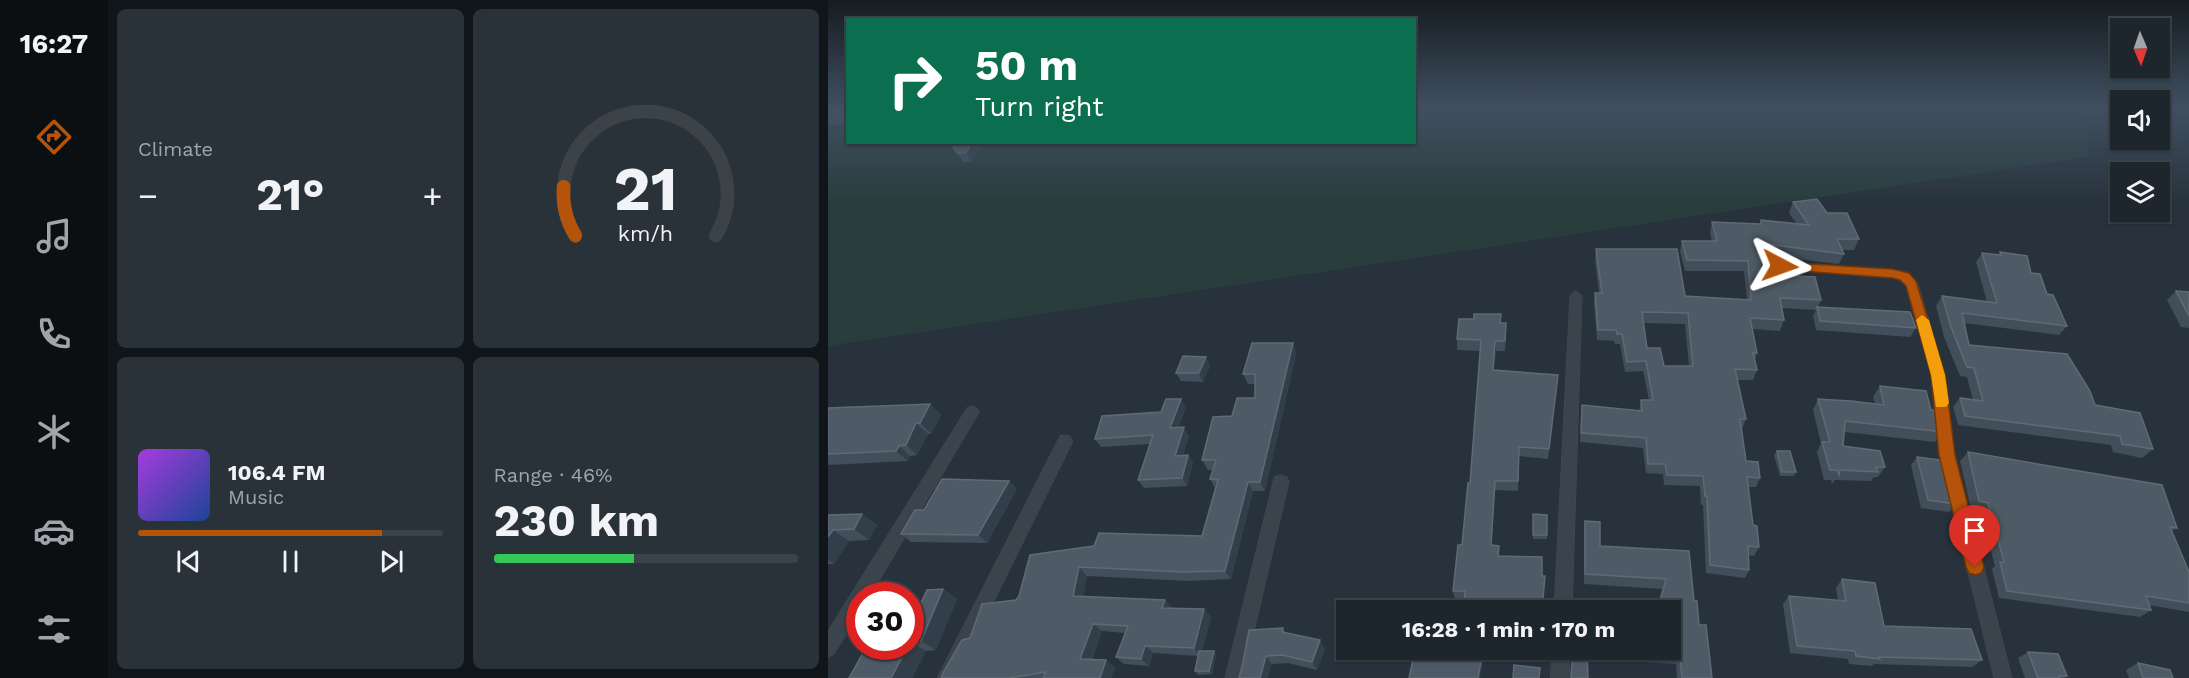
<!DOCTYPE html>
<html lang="en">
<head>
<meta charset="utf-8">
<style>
  :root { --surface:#1d262d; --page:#2a3239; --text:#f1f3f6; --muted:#a0a5aa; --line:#3b4349; --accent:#b45309 }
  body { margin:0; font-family:"Work Sans",sans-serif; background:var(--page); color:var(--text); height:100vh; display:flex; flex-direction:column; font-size:22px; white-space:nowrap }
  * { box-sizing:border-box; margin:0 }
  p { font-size:20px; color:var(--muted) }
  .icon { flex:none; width:33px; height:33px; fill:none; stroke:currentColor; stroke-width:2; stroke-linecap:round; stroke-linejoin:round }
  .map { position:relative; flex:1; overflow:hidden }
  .panel { display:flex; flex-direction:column; gap:9px; padding:9px; background:#101519; width:720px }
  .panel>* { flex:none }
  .top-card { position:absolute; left:18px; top:18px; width:570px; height:126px; border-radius:0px; box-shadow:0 2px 4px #0004,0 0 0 2px var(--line); background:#0b6e4f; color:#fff; overflow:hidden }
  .needle { width:39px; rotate:178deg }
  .controls { position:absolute; left:1282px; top:18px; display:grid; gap:12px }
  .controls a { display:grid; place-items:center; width:60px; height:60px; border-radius:0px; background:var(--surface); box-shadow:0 2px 4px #0004,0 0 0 2px var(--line); font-size:30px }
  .speed { position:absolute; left:18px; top:582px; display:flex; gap:12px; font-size:30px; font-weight:700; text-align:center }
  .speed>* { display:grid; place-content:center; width:78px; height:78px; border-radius:50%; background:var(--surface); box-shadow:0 2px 4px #0004,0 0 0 2px var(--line); line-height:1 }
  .speed .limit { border:9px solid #d22; background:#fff; color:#111 }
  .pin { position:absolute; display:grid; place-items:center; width:51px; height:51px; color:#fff; margin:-62px -26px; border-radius:50% 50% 50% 0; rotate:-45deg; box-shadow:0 0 6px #0007 }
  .pin .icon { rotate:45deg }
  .me { position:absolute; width:66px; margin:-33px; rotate:94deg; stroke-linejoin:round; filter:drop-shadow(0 0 4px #0008) }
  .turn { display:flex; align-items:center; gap:21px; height:126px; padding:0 30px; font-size:27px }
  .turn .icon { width:78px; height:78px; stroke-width:2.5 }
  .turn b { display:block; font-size:42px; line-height:51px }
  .big { font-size:45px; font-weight:700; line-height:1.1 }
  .panel .tile { flex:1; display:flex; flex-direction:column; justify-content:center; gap:9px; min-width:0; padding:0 21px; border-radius:9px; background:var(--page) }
  .panel .dial { align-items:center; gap:0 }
  .dial svg { height:156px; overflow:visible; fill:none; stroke:var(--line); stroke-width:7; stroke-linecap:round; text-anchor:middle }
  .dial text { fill:var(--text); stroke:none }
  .song { display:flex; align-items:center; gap:18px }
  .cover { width:72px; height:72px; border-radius:9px; background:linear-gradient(135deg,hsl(280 70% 55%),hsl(220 70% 35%)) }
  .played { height:6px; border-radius:3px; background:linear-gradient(90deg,var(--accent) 80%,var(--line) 80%) }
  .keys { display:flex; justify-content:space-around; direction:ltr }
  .heat { display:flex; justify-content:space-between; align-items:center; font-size:33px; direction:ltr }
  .charge { height:9px; border-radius:4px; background:linear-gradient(90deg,#34c759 46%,var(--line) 0) }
  .panel .tiles { flex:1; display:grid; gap:9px; grid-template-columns:repeat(2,1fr) }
  .trip { position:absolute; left:508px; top:600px; width:345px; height:60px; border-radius:0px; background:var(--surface); box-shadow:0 2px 4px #0004,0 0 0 2px var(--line); font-weight:700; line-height:60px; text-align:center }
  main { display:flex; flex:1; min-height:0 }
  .tab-bar { display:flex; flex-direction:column; width:108px; justify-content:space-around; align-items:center; background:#0c0f12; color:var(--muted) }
  .tab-bar .icon { width:42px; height:42px }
  .tab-bar .current { color:var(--accent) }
  .tab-bar b { font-size:27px; color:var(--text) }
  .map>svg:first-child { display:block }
</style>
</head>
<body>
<main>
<nav class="tab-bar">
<b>16:27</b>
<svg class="icon current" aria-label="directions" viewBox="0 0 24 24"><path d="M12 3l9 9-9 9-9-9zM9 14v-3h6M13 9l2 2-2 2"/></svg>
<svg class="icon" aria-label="music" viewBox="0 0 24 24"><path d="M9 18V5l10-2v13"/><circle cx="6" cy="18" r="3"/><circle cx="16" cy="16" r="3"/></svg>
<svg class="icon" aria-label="phone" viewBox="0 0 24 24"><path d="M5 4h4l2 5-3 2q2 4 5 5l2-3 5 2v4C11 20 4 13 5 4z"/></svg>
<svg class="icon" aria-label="climate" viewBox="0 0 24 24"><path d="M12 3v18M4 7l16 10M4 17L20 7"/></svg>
<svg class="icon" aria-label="car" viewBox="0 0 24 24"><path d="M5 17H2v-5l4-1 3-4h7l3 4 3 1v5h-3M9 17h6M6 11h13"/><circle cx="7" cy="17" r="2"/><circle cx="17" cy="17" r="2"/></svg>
<svg class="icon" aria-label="filters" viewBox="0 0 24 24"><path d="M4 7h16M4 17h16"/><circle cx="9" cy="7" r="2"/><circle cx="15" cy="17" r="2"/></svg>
</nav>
<section class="panel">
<div class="tiles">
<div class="tile"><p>Climate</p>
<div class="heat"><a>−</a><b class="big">21°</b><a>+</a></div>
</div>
<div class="tile dial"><svg viewBox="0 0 100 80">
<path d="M14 69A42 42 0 1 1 86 69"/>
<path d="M14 69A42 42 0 0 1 8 44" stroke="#b45309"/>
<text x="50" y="56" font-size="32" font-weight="700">21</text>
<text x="50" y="72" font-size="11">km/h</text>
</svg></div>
<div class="tile">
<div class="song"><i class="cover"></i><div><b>106.4 FM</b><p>Music</p></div></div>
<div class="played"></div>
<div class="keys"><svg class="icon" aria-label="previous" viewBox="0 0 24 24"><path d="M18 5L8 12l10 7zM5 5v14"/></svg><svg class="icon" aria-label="pause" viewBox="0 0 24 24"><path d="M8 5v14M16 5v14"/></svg><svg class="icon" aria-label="next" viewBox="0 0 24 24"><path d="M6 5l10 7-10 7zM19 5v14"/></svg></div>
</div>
<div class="tile"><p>Range · 46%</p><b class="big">230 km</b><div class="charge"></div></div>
</div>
</section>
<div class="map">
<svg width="1361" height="678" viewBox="0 0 1361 678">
  <rect width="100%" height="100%" fill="#27323c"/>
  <!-- green -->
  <path fill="#293d3d" d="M0 108H19L20 142H586L587 108H1256L1261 157 0 346Z"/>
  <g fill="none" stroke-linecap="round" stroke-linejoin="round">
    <!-- minor casing -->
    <g stroke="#444d55" stroke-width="1">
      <g id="minor">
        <path d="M952 262 1064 270 1080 273 1090 284 1117 375 1127 455 1184 678H1166L1111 455 1103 375 1078 286 1072 280 1064 278 948 269 946 266Z"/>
        <path d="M748 291 754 296 744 610H726L742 296Z"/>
        <path d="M144 406 149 408 151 412 149 416 42 596H32V613L6 654 0 657V631L139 408Z"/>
        <path d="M237 435 242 436 245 441 128 678H109L232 436Z"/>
        <path d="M453 475 459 477 461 482 415 678H397L445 482 447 477Z"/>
        <path d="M724 650H742L741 678H723Z"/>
      </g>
    </g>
    <!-- minor -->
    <use href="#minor" fill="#3b444c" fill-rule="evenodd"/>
  </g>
  <!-- wall -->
  <g fill="#424e5a" fill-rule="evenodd">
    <rect x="0" y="108" width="20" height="17"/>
    <path d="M122 142H149L152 147 144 162H135Z"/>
    <path d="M965 202 999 213 1031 239 1026 250H1014L1016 254 1011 264 935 255 942 275 993 300 990 307 1088 328 1082 337 988 330 985 316 988 310 954 308 956 320 952 331 925 329 929 353 927 359 929 370 925 380H909L918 419 914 429 918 461 932 478 928 487H920L925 525 931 547 926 556 920 555 921 570 917 578 878 573 875 505H873L872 486 836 485 835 474 818 473 815 448 752 442 754 405 811 411 813 400H821L815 371 797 372 792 344H787L786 341 769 340 766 303 767 293H771L767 260 768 249 857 296 919 300 916 271H857L852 251 854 241H884L882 233 884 222 932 224 933 220 969 224 961 213ZM816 323 857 324 861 366H836L819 348Z"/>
    <path d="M1172 252 1203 273 1219 294 1239 326 1231 335 1136 323 1141 345 1267 405 1325 449 1314 458 1285 452 1283 445 1130 425 1125 407 1132 398 1145 400 1139 377 1132 376 1116 337 1108 306 1114 296 1159 302 1148 262 1154 253 1170 255Z"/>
    <path d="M1348 291 1361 292V328L1353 327 1339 300Z"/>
    <path d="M673 323 678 333 677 351H668L666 370 729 386 720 459 691 456 690 491 667 490 636 599H627L625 591 634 545 642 483 652 351 629 350V339Z"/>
    <path d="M465 343 468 354 437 491H425L403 579 361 581 259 576 255 597 337 600 344 608 376 609 383 617 374 651H386L388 654 384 674 370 675 367 671 370 656 325 653 321 666 296 664 288 657 297 633 274 631 264 660 287 667 283 678H113L142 638 188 600 191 596 202 555 374 536 387 488 382 479 385 470H380L374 460 404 416 427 398V384H420L415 374Z"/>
    <path d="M382 366 375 382 353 381 348 373Z"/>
    <path d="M1052 386 1103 410 1115 432 1107 442 1016 432 1015 446 1057 467 1050 477H1046L1043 481 1007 480 1004 484 1003 480H996L989 452 993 443 985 410 990 399 1047 404 1045 397Z"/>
    <path d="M102 404 113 415 103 434H100L89 455 82 456 80 461 0 465V408Z"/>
    <path d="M358 407 350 428 361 436 355 455H360L365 463 359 486 316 488 310 480 322 444 273 447 267 439 333 412Z"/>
    <path d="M949 451 968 472 966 476H952L946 455Z"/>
    <path d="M1140 452 1349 528 1344 531 1361 572V612L1321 605 1323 610 1312 617 1171 598 1164 569 1167 566 1152 511 1143 509 1132 461Z"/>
    <path d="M1089 457 1128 504 1121 512 1093 508 1083 465Z"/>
    <path d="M189 489 159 543 83 542 73 534 96 510Z"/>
    <path d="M34 514 49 525 41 540 21 541 6 564H0V515Z"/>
    <path d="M705 514 719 535V539H705Z"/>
    <path d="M757 521 772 546 861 551 866 601 884 678H849L848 664 759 658 760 678H742L744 650H843V610H828L834 589 756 584V532Z"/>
    <path d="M1014 579 1056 626 1154 660 1144 667 1046 664 1044 666 1021 664 1020 659 962 653 955 604 961 596 1010 601 1008 588Z"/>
    <path d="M115 589 129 599 108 650 98 651 84 678H21L82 643Z"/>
    <path d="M455 628 457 632 492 640 497 649 489 670 460 663 444 664 411 678Z"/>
    <path d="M1200 652 1239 676 1236 678H1197L1190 658Z"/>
    <path d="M1310 663 1345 678H1301L1298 670Z"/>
  </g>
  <!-- shaded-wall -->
  <g fill="#323e49">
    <path d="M144 142H149L152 147 144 162 138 153Z"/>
    <path d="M667 341 668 351 665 380V370Z"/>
    <path d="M465 343 468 354 437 491 432 482Z"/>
    <path d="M378 357 382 366 375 382 371 373Z"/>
    <path d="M353 399 358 407 347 436 342 428Z"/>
    <path d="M102 404 113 415 103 434 92 423Z"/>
    <path d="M88 423 100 434 89 455 78 445Z"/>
    <path d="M356 427 361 436 352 464 347 456Z"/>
    <path d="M71 446 82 456 80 461 68 451Z"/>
    <path d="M360 455 365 463 359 486 354 478Z"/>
    <path d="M181 481 189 489 159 543 150 535Z"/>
    <path d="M667 481V490L663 554V545Z"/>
    <path d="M420 482 425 491 403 579 397 571Z"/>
    <path d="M34 514 49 525 41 540 26 529Z"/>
    <path d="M5 530 21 541 6 564 0 560V537Z"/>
    <path d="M251 567 259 576 254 604 245 596Z"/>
    <path d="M115 589 129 599 108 650 93 641Z"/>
    <path d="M337 600 344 608H334Z"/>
    <path d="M376 609 383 617 373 656 366 648Z"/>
    <path d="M265 624 274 631 261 667 252 659Z"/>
    <path d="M492 640 497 649 489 670 484 662Z"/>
    <path d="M83 642 98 651 84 678H63L80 646H82Z"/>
    <path d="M317 646 325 653 321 666 313 659Z"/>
    <path d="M655 650H657L652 678H650Z"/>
    <path d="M386 651 388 654 384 674 381 671Z"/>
    <path d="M438 656 444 664 440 678H432Z"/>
    <path d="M278 660 287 667 283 678H272Z"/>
  </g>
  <!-- building -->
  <g fill="#4e5b66" stroke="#5f6a75" stroke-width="1.5" fill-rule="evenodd">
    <rect x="0" y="108" width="20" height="3"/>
    <path d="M122 142H144L138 153H129Z"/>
    <path d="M989 199 999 213H1019L1031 239H1009L1016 254 931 243 942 275 987 277 993 300 952 298 956 320 922 318 929 353H925L929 370 907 369 918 419H912L918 461 930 462 932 478 919 477 925 525 929 526 931 547 920 546 921 570 882 565 879 496H877L875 476 839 475 837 464H820L818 438 753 433 754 405 814 411 813 400H825L818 361 799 362 794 334H789L788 330H770L767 293H774L768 249H849L857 296 923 300 920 261 859 260 854 241H889L884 222 933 224V220L981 225 965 202ZM814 312 860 313 865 366H836L832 348H819Z"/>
    <path d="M1172 252 1199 256 1203 273 1212 274 1219 294 1225 295 1239 326 1134 313 1141 345 1239 354 1262 391 1267 405 1312 413 1325 449 1294 444 1292 436 1137 416 1132 398 1155 401 1146 368 1139 367 1123 327 1114 296 1169 303 1154 253 1173 255Z"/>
    <path d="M1348 291 1361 292V316Z"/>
    <path d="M989 307 1082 312 1088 328 992 321Z"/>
    <path d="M646 314H673L672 323H678L677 341H667L665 370 730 375 721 449 691 447 690 481H667L663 545 671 546 670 556 714 557V576H717L714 610H636L637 591H625L630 545H634L640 483H642L653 340 629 339 631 319H646Z"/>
    <path d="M424 343H465L432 482H420L397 571 355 572 251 567 245 596 337 600 334 608 376 609 366 648 317 646 313 659 288 657 300 626 265 624 252 659 278 660 272 678H215L218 672 182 678H113L115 673 134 640 142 638 154 604 188 600 191 596 202 555 266 546 271 533 374 536 390 480 382 479 388 460H374L385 417 404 416 409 398H427V374H415Z"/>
    <path d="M355 356 378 357 371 373H348Z"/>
    <path d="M1052 386 1098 391 1103 410H1113L1115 432 1017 421 1015 446 1052 451 1057 467H1048L1050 472 1012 470 1011 475 1009 470H1002L994 442H1002L990 399 1023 401 1056 405Z"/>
    <path d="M338 399H353L342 428 356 427 347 456 360 455 354 478 310 480 325 435 267 439 274 416 333 412Z"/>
    <path d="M102 404 92 423H88L78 445 71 446 68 451 0 454V408Z"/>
    <path d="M949 451H962L968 472H954Z"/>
    <path d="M1140 452 1334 485 1349 528 1342 527 1361 572V603L1318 596 1323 610 1179 591 1172 562H1176L1160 503 1151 501Z"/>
    <path d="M1089 457 1119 461 1128 504 1100 500Z"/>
    <path d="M114 479 181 481 150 535 73 534 87 510H96Z"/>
    <path d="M34 514 26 529 5 530 0 537V515Z"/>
    <path d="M705 514 719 515V535H705Z"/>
    <path d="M757 521 772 522V546L861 551 866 601H869L871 625H878L884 678H854L852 655 762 650H843V610H830L838 579 757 574Z"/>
    <path d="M1014 579 1047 583 1056 626 1143 629 1154 660 1051 657 1052 659 1028 656 1027 651 969 646 961 596 1018 601Z"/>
    <path d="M115 589 93 641 82 643V627L99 590Z"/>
    <path d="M455 628 454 632 492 640 484 662 454 655 438 656 432 678H411L415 663 421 630Z"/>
    <path d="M39 646H80L63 678H21Z"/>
    <path d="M587 650H655L650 678H581Z"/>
    <path d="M745 650H759L760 678H743Z"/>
    <path d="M371 651H386L381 671H367Z"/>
    <path d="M1200 652 1230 654 1239 676H1231V678H1210Z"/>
    <path d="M1310 663 1342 670 1345 678H1315Z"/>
    <path d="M686 665 712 668 711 678H685Z"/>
  </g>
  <!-- sky -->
  <linearGradient id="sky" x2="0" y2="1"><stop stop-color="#151c21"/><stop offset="0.53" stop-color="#414f61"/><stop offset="1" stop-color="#414f61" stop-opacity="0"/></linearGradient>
  <rect width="1361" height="203" fill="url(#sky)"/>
  <!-- route -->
  <path fill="#b45309" stroke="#753606" stroke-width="1.5" d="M952 262 1064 269 1081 273 1088 281 1117 375 1127 455 1156 567 1153 573 1147 575 1141 573 1138 567 1111 455 1103 375 1078 286 1072 280 1064 278 947 269 945 266Z"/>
  <!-- slow -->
  <path fill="#f59e0b" d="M1094 315 1101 320 1117 375 1121 403 1118 407H1108L1103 375 1088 320Z"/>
</svg>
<div class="controls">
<a><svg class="needle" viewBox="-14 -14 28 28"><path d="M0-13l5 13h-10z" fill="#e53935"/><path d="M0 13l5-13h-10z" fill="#a0a5aa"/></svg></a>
<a><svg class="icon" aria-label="sound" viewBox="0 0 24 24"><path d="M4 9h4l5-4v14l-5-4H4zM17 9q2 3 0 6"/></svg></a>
<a><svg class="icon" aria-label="layers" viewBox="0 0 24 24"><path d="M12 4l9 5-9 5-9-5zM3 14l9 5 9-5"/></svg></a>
</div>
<div class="speed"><div class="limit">30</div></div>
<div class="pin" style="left:1147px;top:567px;background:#d93025"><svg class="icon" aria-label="arrive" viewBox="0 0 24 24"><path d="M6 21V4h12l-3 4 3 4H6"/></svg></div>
<svg class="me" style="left:952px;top:266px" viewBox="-20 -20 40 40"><path d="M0-17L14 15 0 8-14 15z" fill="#b45309" stroke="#fff" stroke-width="4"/></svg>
<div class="trip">16:28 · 1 min · 170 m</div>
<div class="top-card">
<div class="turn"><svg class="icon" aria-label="right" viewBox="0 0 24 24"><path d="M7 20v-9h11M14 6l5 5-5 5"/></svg><div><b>50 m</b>Turn right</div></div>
</div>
</div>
</main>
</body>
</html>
